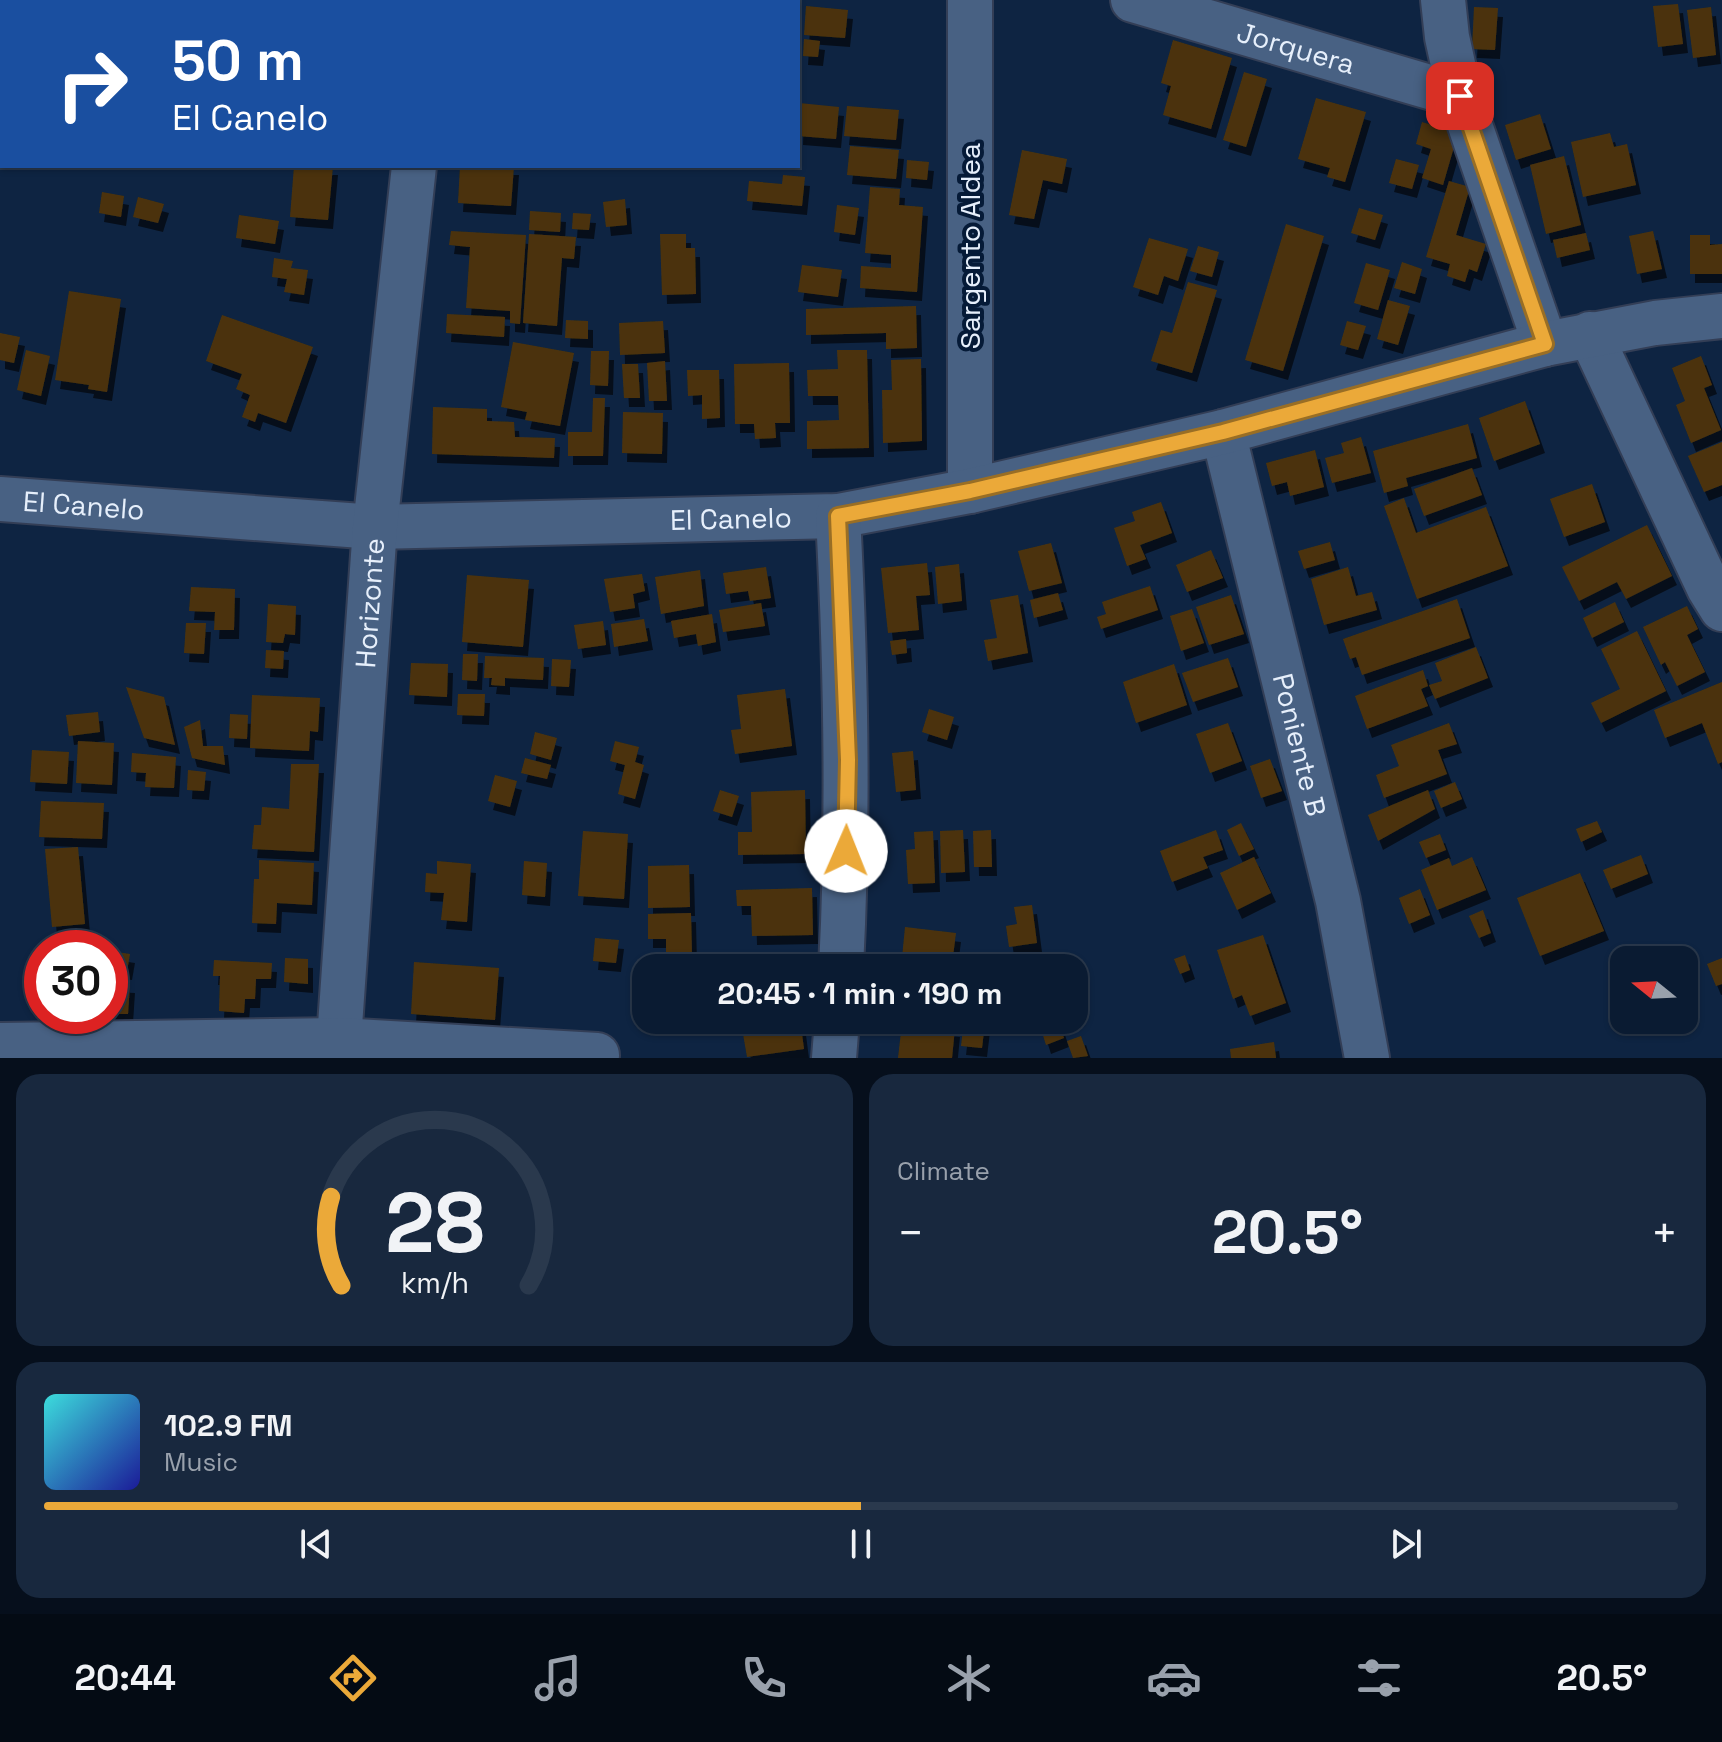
<!DOCTYPE html>
<html lang="en">
<head>
<meta charset="utf-8">
<style>
  :root { --surface:#0a1b32; --page:#18283e; --text:#f1f3f6; --muted:#99a1ac; --line:#2a394d; --accent:#eba939 }
  body { margin:0; font-family:"Space Grotesk",sans-serif; background:var(--page); color:var(--text); height:100vh; display:flex; flex-direction:column; font-size:30px; white-space:nowrap }
  * { box-sizing:border-box; margin:0 }
  p { font-size:26px; color:var(--muted) }
  .icon { flex:none; width:44px; height:44px; fill:none; stroke:currentColor; stroke-width:2; stroke-linecap:round; stroke-linejoin:round }
  .map { position:relative; height:1058px; overflow:hidden }
  .details { display:flex; flex-direction:column; gap:16px; padding:16px; background:#060f1c; flex:1 }
  .details>* { flex:none }
  .banner { position:absolute; left:0px; top:0px; width:800px; height:168px; box-shadow:0 2px 6px #0004,0 0 0 2px var(--line); background:#1a4fa0; color:#fff; overflow:hidden }
  .needle { width:52px; rotate:288deg }
  .controls { position:absolute; left:1610px; top:946px; display:grid; gap:16px }
  .controls a { display:grid; place-items:center; width:88px; height:88px; border-radius:16px; background:var(--surface); box-shadow:0 2px 6px #0004,0 0 0 2px var(--line); font-size:40px }
  .speed { position:absolute; left:24px; top:930px; display:flex; gap:16px; font-size:40px; font-weight:700; text-align:center }
  .speed>* { display:grid; place-content:center; width:104px; height:104px; border-radius:50%; background:var(--surface); box-shadow:0 2px 6px #0004,0 0 0 2px var(--line); line-height:1 }
  .speed .limit { border:12px solid #d22; background:#fff; color:#111 }
  .pin { position:absolute; display:grid; place-items:center; width:68px; height:68px; color:#fff; margin:-34px; border-radius:16px; box-shadow:0 4px 12px #0006 }
  .me { position:absolute; width:88px; margin:-44px; rotate:1deg; stroke-linejoin:round; filter:drop-shadow(0 0 6px #0008) }
  .turn { display:flex; align-items:center; gap:28px; height:168px; padding:0 40px; font-size:36px }
  .turn .icon { width:104px; height:104px; stroke-width:2.5 }
  .turn b { display:block; font-size:56px; line-height:68px }
  .big { font-size:60px; font-weight:700; line-height:1.1 }
  .details .widget { flex:1; display:flex; flex-direction:column; justify-content:center; gap:12px; min-width:0; padding:0 28px; border-radius:24px; background:var(--page) }
  .details .dial { align-items:center; gap:0 }
  .dial svg { height:208px; overflow:visible; fill:none; stroke:var(--line); stroke-width:7; stroke-linecap:round; text-anchor:middle }
  .dial text { fill:var(--text); stroke:none }
  .song { display:flex; align-items:center; gap:24px }
  .cover { width:96px; height:96px; border-radius:12px; background:linear-gradient(135deg,hsl(180 70% 55%),hsl(240 70% 35%)) }
  .played { height:8px; border-radius:4px; background:linear-gradient(90deg,var(--accent) 50%,var(--line) 50%) }
  .keys { display:flex; justify-content:space-around; direction:ltr }
  .heat { display:flex; justify-content:space-between; align-items:center; font-size:44px; direction:ltr }
  .details .tiles { flex:1; display:grid; gap:16px; grid-template-columns:1fr 1fr }
  .widget:last-child { grid-column:span 2 }
  .trip { position:absolute; left:632px; top:954px; width:456px; height:80px; border-radius:24px; background:var(--surface); box-shadow:0 2px 6px #0004,0 0 0 2px var(--line); font-weight:700; line-height:80px; text-align:center }
  .menu { display:flex; height:128px; justify-content:space-around; align-items:center; background:#040b14; color:var(--muted) }
  .menu .icon { width:56px; height:56px }
  .menu .on { color:var(--accent) }
  .menu b { font-size:36px; color:var(--text) }
  .map>svg:first-child { display:block }
</style>
</head>
<body>
<div class="map">
<svg width="1722" height="1058" viewBox="0 0 1722 1058">
  <defs>
    <filter id="shadow"><feDropShadow dx="5" dy="9" stdDeviation="0" flood-color="#0009"/></filter>
  </defs>
  <rect width="100%" height="100%" fill="#0e2442"/>
  <!-- building -->
  <g fill="#4b330b" filter="url(#shadow)">
    <path d="M1678 4 1683 44 1658 47 1653 6Z"/>
    <path d="M806 6 848 10 845 38 804 35Z"/>
    <path d="M1474 7 1498 8 1495 50 1472 49Z"/>
    <path d="M1711 7 1716 55 1693 58 1687 10Z"/>
    <path d="M804 39 820 41 818 57 803 56Z"/>
    <path d="M1173 40 1232 58 1211 129 1163 115 1171 86 1161 83Z"/>
    <path d="M1244 72 1267 79 1246 147 1223 140Z"/>
    <path d="M1316 98 1366 112 1345 182 1327 177 1330 168 1298 159Z"/>
    <path d="M799 103 839 107 836 139 798 136Z"/>
    <path d="M847 106 899 110 896 140 844 136Z"/>
    <path d="M1540 114 1551 149 1516 160 1505 125Z"/>
    <path d="M1422 122 1458 133 1443 185 1422 178 1431 149 1416 144Z"/>
    <path d="M1610 133 1614 147 1627 144 1636 185 1583 197 1571 142Z"/>
    <path d="M850 146 899 150 896 179 847 175Z"/>
    <path d="M1022 150 1067 159 1062 184 1043 180 1034 219 1009 215Z"/>
    <path d="M1564 156 1581 225 1546 234 1530 165Z"/>
    <path d="M1396 159 1419 165 1412 189 1389 183Z"/>
    <path d="M907 160 929 162 927 180 906 178Z"/>
    <path d="M294 166H333L328 220 290 217Z"/>
    <path d="M460 166H514L511 206 458 203Z"/>
    <path d="M783 175 805 177 802 206 747 201 749 181 782 184Z"/>
    <path d="M1449 181 1470 187 1456 235 1486 244 1477 272 1469 269 1465 282 1447 276 1450 264 1426 257Z"/>
    <path d="M870 187 900 189 899 205 923 207 917 292 860 288 861 266 891 268V255L865 253Z"/>
    <path d="M102 192 124 196 121 217 99 213Z"/>
    <path d="M138 197 164 204 158 223 133 217Z"/>
    <path d="M625 199 627 225 606 227 603 202Z"/>
    <path d="M837 205 859 208 855 235 834 232Z"/>
    <path d="M1359 208 1383 215 1375 240 1351 233Z"/>
    <path d="M530 211 561 213 560 232 529 230Z"/>
    <path d="M573 213 591 214 589 230 572 229Z"/>
    <path d="M239 215 279 221 275 244 236 238Z"/>
    <path d="M1286 224 1324 236 1283 371 1245 360Z"/>
    <path d="M451 231 526 235 520 324 510 323V311L466 308 470 247 449 245Z"/>
    <path d="M1653 231 1662 269 1637 274 1629 236Z"/>
    <path d="M1586 233 1590 250 1557 258 1553 240Z"/>
    <path d="M529 234 576 237 574 259 562 258 557 326 523 323Z"/>
    <path d="M660 234H686V248H695L696 294 662 295Z"/>
    <path d="M1690 235H1710V245L1722 244V274H1690Z"/>
    <path d="M1149 238 1188 249 1178 281 1164 276 1158 295 1133 287Z"/>
    <path d="M1198 246 1219 252 1212 277 1190 271Z"/>
    <path d="M274 258 293 261 291 268 308 270 304 295 284 292 287 279 272 277Z"/>
    <path d="M1402 262 1422 269 1415 294 1394 288Z"/>
    <path d="M1366 263 1390 270 1378 310 1354 303Z"/>
    <path d="M802 265 842 270 838 297 798 292Z"/>
    <path d="M1188 282 1217 290 1192 373 1151 361 1161 330 1172 333Z"/>
    <path d="M69 291 121 299 107 392 88 389 89 385 55 380Z"/>
    <path d="M1388 300 1410 306 1398 345 1377 339Z"/>
    <path d="M916 306 917 348 886 349V333L806 335V309Z"/>
    <path d="M447 314 505 317 504 337 446 333Z"/>
    <path d="M222 315 313 347 286 423 258 413 255 422 242 417 250 395 236 389 242 374 206 361Z"/>
    <path d="M566 320 588 321V339L565 338Z"/>
    <path d="M663 321 665 353 620 355 619 323Z"/>
    <path d="M1347 321 1366 326 1358 350 1340 345Z"/>
    <path d="M0 333 20 337 14 363 0 360Z"/>
    <path d="M513 342 574 353 560 426 525 420 527 412 501 407Z"/>
    <path d="M26 350 50 356 41 396 17 390Z"/>
    <path d="M837 350H867L869 448 807 449V421L839 420 838 396H808L807 370 838 369Z"/>
    <path d="M591 351H609L608 386 590 385Z"/>
    <path d="M1701 356 1712 385 1704 388 1721 430 1691 443 1676 405 1685 401 1672 368Z"/>
    <path d="M921 359 922 441 883 443 882 390H892L891 360Z"/>
    <path d="M665 361 667 401H649L647 363Z"/>
    <path d="M789 363 790 423H775L776 438 755 439 754 424H735L734 364Z"/>
    <path d="M622 364H638L640 398H624Z"/>
    <path d="M687 370H719L720 418 702 419V395L688 396Z"/>
    <path d="M593 398H605L603 456H568V432H592Z"/>
    <path d="M1525 401 1540 444 1494 461 1479 418Z"/>
    <path d="M433 407 487 409V421L514 422 515 437 555 438 554 458 432 454Z"/>
    <path d="M623 412 663 413 662 454 622 453Z"/>
    <path d="M1468 424 1477 458 1406 478 1408 486 1384 493 1373 451Z"/>
    <path d="M1361 437 1371 473 1332 483 1325 458 1344 453 1341 443Z"/>
    <path d="M1722 442V485L1704 492 1688 456Z"/>
    <path d="M1315 450 1324 487 1290 496 1287 482 1272 486 1266 463Z"/>
    <path d="M1472 468 1482 495 1424 516 1414 489Z"/>
    <path d="M1592 484 1605 522 1564 537 1550 499Z"/>
    <path d="M1404 498 1416 533 1486 507 1508 566 1417 599 1384 506Z"/>
    <path d="M1161 502 1172 533 1140 545 1146 559 1127 566 1114 528 1135 521 1132 512Z"/>
    <path d="M1647 525 1672 576 1626 599 1617 582 1579 601 1562 567Z"/>
    <path d="M1330 542 1335 560 1304 569 1298 551Z"/>
    <path d="M1051 543 1062 583 1029 591 1018 551Z"/>
    <path d="M1211 550 1223 578 1187 592 1176 565Z"/>
    <path d="M927 563 930 595 916 596 919 630 888 633 881 568Z"/>
    <path d="M959 564 962 601 938 604 935 567Z"/>
    <path d="M766 567 771 598 750 601 748 591 726 594 723 573Z"/>
    <path d="M1348 567 1356 596 1372 592 1377 610 1324 625 1311 579Z"/>
    <path d="M700 570 704 606 661 614 655 577Z"/>
    <path d="M642 574 645 591 633 594 635 608 610 612 604 579Z"/>
    <path d="M467 575 529 580 523 647 462 642Z"/>
    <path d="M1150 586 1158 610 1101 629 1097 617 1106 614 1102 602Z"/>
    <path d="M191 587 235 589 234 630H214L215 612 189 611Z"/>
    <path d="M1058 593 1063 610 1034 618 1030 600Z"/>
    <path d="M1018 595 1028 653 988 661 984 640 997 638 990 600Z"/>
    <path d="M1231 595 1244 634 1209 645 1196 607Z"/>
    <path d="M1457 599 1470 638 1362 675 1356 657 1350 659 1343 639Z"/>
    <path d="M1615 602 1624 622 1592 638 1583 618Z"/>
    <path d="M761 603 765 626 723 632 719 610Z"/>
    <path d="M268 604 296 606 295 635 285 634 283 643 266 642Z"/>
    <path d="M1687 606 1698 629 1687 635 1705 672 1677 686 1665 662 1661 665 1643 627Z"/>
    <path d="M1192 609 1204 643 1181 651 1170 616Z"/>
    <path d="M712 614 716 642 698 646 696 634 674 638 671 621Z"/>
    <path d="M644 619 648 641 614 647 611 624Z"/>
    <path d="M603 621 606 645 578 649 574 625Z"/>
    <path d="M186 623H206L204 654 184 653Z"/>
    <path d="M1637 631 1666 691 1601 723 1591 703 1620 689 1601 649Z"/>
    <path d="M906 639 907 653 892 655 890 641Z"/>
    <path d="M1476 647 1488 678 1435 699 1429 685 1442 681 1435 663Z"/>
    <path d="M266 650 284 651 283 669 265 668Z"/>
    <path d="M463 654H478L477 681 462 680Z"/>
    <path d="M485 656 544 658 543 680 505 678V686L491 685 492 678H484Z"/>
    <path d="M1228 658 1238 687 1193 702 1182 673Z"/>
    <path d="M552 659 571 660 569 687 551 686Z"/>
    <path d="M411 663 448 664 447 697 409 695Z"/>
    <path d="M1174 664 1187 705 1136 723 1123 682Z"/>
    <path d="M1423 670 1428 686 1421 689 1428 706 1367 729 1355 696Z"/>
    <path d="M1722 682V762L1718 764 1702 723 1665 738 1654 710Z"/>
    <path d="M126 687 164 697 175 745 144 738Z"/>
    <path d="M785 689 792 746 735 754 731 730 741 729 737 695Z"/>
    <path d="M458 694H485L484 716 457 715Z"/>
    <path d="M252 695 320 698 318 732 310 731 309 751 250 748Z"/>
    <path d="M929 709 954 717 947 740 922 732Z"/>
    <path d="M98 712 100 732 69 736 66 715Z"/>
    <path d="M230 714 248 715 247 739 229 738Z"/>
    <path d="M200 720 203 746H223L225 765 192 758 184 727Z"/>
    <path d="M1228 723 1242 761 1210 773 1196 734Z"/>
    <path d="M1449 723 1457 744 1438 750 1447 774 1384 798 1376 775 1399 766 1391 745Z"/>
    <path d="M535 732 557 738 551 760 530 754Z"/>
    <path d="M78 741 114 743 112 785 76 783Z"/>
    <path d="M615 741 639 747 635 762 644 765 635 799 618 794 625 765 610 761Z"/>
    <path d="M32 750 69 752 67 784 30 782Z"/>
    <path d="M913 751 916 790 896 792 892 753Z"/>
    <path d="M132 753 176 757 174 788 145 787 146 773 131 772Z"/>
    <path d="M525 758 551 765 547 779 521 773Z"/>
    <path d="M1270 759 1282 791 1261 798 1250 766Z"/>
    <path d="M291 764H319L314 852 252 849 254 825H261L262 807 289 809Z"/>
    <path d="M188 770 206 772 204 791 187 790Z"/>
    <path d="M495 775 517 781 510 807 488 801Z"/>
    <path d="M1455 782 1462 799 1441 808 1434 791Z"/>
    <path d="M720 790 739 796 732 817 713 811Z"/>
    <path d="M805 790 806 854 738 855V832H752L751 792Z"/>
    <path d="M1428 790 1435 809 1378 841 1368 815Z"/>
    <path d="M41 801 104 803 102 839 39 837Z"/>
    <path d="M1597 821 1602 832 1581 842 1576 829Z"/>
    <path d="M1241 823 1254 849 1239 856 1227 830Z"/>
    <path d="M963 830 965 872 941 873 940 831Z"/>
    <path d="M991 830 992 867H974L973 831Z"/>
    <path d="M1216 830 1223 850 1203 857 1208 868 1172 882 1160 851Z"/>
    <path d="M583 831 628 834 624 899 578 896Z"/>
    <path d="M933 831 935 883 908 884 906 850 915 849 914 832Z"/>
    <path d="M1440 834 1446 850 1426 858 1419 842Z"/>
    <path d="M78 847 85 924 52 927 45 849Z"/>
    <path d="M1641 855 1648 874 1611 889 1603 870Z"/>
    <path d="M1254 857 1271 893 1237 910 1220 873Z"/>
    <path d="M1472 857 1486 890 1437 910 1421 870 1449 858 1452 866Z"/>
    <path d="M259 860 314 863 312 905 277 903 276 924 252 923 254 879H259Z"/>
    <path d="M437 861 471 864 467 922 441 920 444 893 425 892 426 873 437 874Z"/>
    <path d="M524 861 547 863 545 897 522 895Z"/>
    <path d="M689 865 690 907 648 908V866Z"/>
    <path d="M1580 873 1604 931 1540 956 1517 898Z"/>
    <path d="M812 888 813 935 752 936 751 906H737L736 890Z"/>
    <path d="M1420 889 1430 915 1409 924 1399 898Z"/>
    <path d="M1032 905 1037 943 1009 947 1006 926 1017 924 1014 907Z"/>
    <path d="M1483 910 1491 933 1479 938 1469 916Z"/>
    <path d="M691 913 692 955 666 956V939H648V914Z"/>
    <path d="M905 927 956 933 952 964 936 963 935 968H901Z"/>
    <path d="M1263 935 1286 1003 1250 1016 1242 995 1233 999 1217 950Z"/>
    <path d="M595 938 619 940 616 963 593 961Z"/>
    <path d="M110 951 130 954 127 971 110 969Z"/>
    <path d="M1185 955 1190 970 1180 974 1174 959Z"/>
    <path d="M285 958 308 959V984L284 982Z"/>
    <path d="M1722 958V984L1716 986 1707 964Z"/>
    <path d="M214 960 272 963 271 979H256L255 999H245L244 1013 219 1011 220 976H213Z"/>
    <path d="M805 960 806 968H758V966Z"/>
    <path d="M414 962 499 968 495 1020 411 1014Z"/>
    <path d="M110 983 130 984 128 1014H110Z"/>
    <path d="M754 1020H775L776 1030 801 1026 804 1049 747 1057 743 1034 756 1032Z"/>
    <path d="M964 1020 985 1023 982 1048 961 1046Z"/>
    <path d="M902 1023 955 1028 952 1058H898Z"/>
    <path d="M1059 1023 1064 1038 1046 1045 1041 1029Z"/>
    <path d="M1081 1036 1088 1056 1073 1058 1067 1041Z"/>
    <path d="M1274 1042 1276 1058H1231L1230 1049Z"/>
  </g>
  <g fill="none" stroke-linecap="round" stroke-linejoin="round">
    <!-- minor casing -->
    <g stroke="#333e56" stroke-width="48">
      <g id="minor">
        <path id="s1" d="M1133 0 1460 96"/>
        <path d="M1443 0 1447 37 1460 96 1545 344"/>
        <path d="M15 2 16 0"/>
        <path d="M432 2V0"/>
        <path d="M1590 334 1709 588 1722 609"/>
        <path id="s2" d="M1223 432 1338 901 1367 1058"/>
        <path d="M970 491V0"/>
        <path id="s3" d="M0 499 375 527 838 516 970 491 1223 432 1545 344 1655 323 1722 316"/>
        <path d="M838 516C846 667 849 817 841 968"/>
        <path id="s4" d="M339 1040 375 527 414 166"/>
        <path d="M0 1045 339 1040 597 1055"/>
        <path d="M834 1058 837 1020"/>
      </g>
    </g>
    <!-- minor -->
    <use href="#minor" stroke="#486183" stroke-width="44"/>
  </g>
  <g fill="none" stroke-linecap="round" stroke-linejoin="round">
    <!-- route casing -->
    <g stroke="#996e25" stroke-width="20">
      <path id="route" d="M846 851 848 760 838 516 970 491 1223 432 1545 344 1460 96"/>
    </g>
    <!-- route -->
    <use href="#route" stroke="#eba939" stroke-width="14"/>
  </g>
  <g text-anchor="middle" stroke-width="8" stroke-linejoin="round" paint-order="stroke">
    <!-- street labels -->
    <g font-size="28" fill="#e6effb" stroke="#051a37">
      <text dy="10" stroke="none"><textPath href="#s1" startOffset="170">Jorquera</textPath></text>
      <text transform="translate(970 246) rotate(-90)" y="10">Sargento Aldea</text>
      <text dy="10" stroke="none"><textPath href="#s3" startOffset="84">El Canelo</textPath></text>
      <text dy="10" stroke="none"><textPath href="#s3" startOffset="732">El Canelo</textPath></text>
      <text dy="10" stroke="none"><textPath href="#s4" startOffset="438">Horizonte</textPath></text>
      <text dy="10" stroke="none"><textPath href="#s2" startOffset="322">Poniente B</textPath></text>
    </g>
  </g>
</svg>
<div class="controls">
<a><svg class="needle" viewBox="-14 -14 28 28"><path d="M0-13l5 13h-10z" fill="#e53935"/><path d="M0 13l5-13h-10z" fill="#99a1ac"/></svg></a>
</div>
<div class="speed"><div class="limit">30</div></div>
<div class="pin" style="left:1460px;top:96px;background:#d93025"><svg class="icon" aria-label="arrive" viewBox="0 0 24 24"><path d="M6 21V4h12l-3 4 3 4H6"/></svg></div>
<svg class="me" style="left:846px;top:851px" viewBox="-20 -20 40 40"><circle r="19" fill="#fff"/><path d="M0-13L10 11 0 6-10 11z" fill="#eba939"/></svg>
<div class="trip">20:45 · 1 min · 190 m</div>
<div class="banner">
<div class="turn"><svg class="icon" aria-label="right" viewBox="0 0 24 24"><path d="M7 20v-9h11M14 6l5 5-5 5"/></svg><div><b>50 m</b>El Canelo</div></div>
</div>
</div>
<section class="details">
<div class="tiles">
<div class="widget dial"><svg viewBox="0 0 100 80">
<path d="M14 69A42 42 0 1 1 86 69"/>
<path d="M14 69A42 42 0 0 1 10 35" stroke="#eba939"/>
<text x="50" y="56" font-size="32" font-weight="700">28</text>
<text x="50" y="72" font-size="11">km/h</text>
</svg></div>
<div class="widget"><p>Climate</p>
<div class="heat"><a>−</a><b class="big">20.5°</b><a>+</a></div>
</div>
<div class="widget">
<div class="song"><i class="cover"></i><div><b>102.9 FM</b><p>Music</p></div></div>
<div class="played"></div>
<div class="keys"><svg class="icon" aria-label="previous" viewBox="0 0 24 24"><path d="M18 5L8 12l10 7zM5 5v14"/></svg><svg class="icon" aria-label="pause" viewBox="0 0 24 24"><path d="M8 5v14M16 5v14"/></svg><svg class="icon" aria-label="next" viewBox="0 0 24 24"><path d="M6 5l10 7-10 7zM19 5v14"/></svg></div>
</div>
</div>
</section>
<nav class="menu">
<b>20:44</b>
<svg class="icon on" aria-label="directions" viewBox="0 0 24 24"><path d="M12 3l9 9-9 9-9-9zM9 14v-3h6M13 9l2 2-2 2"/></svg>
<svg class="icon" aria-label="music" viewBox="0 0 24 24"><path d="M9 18V5l10-2v13"/><circle cx="6" cy="18" r="3"/><circle cx="16" cy="16" r="3"/></svg>
<svg class="icon" aria-label="phone" viewBox="0 0 24 24"><path d="M5 4h4l2 5-3 2q2 4 5 5l2-3 5 2v4C11 20 4 13 5 4z"/></svg>
<svg class="icon" aria-label="climate" viewBox="0 0 24 24"><path d="M12 3v18M4 7l16 10M4 17L20 7"/></svg>
<svg class="icon" aria-label="car" viewBox="0 0 24 24"><path d="M5 17H2v-5l4-1 3-4h7l3 4 3 1v5h-3M9 17h6M6 11h13"/><circle cx="7" cy="17" r="2"/><circle cx="17" cy="17" r="2"/></svg>
<svg class="icon" aria-label="filters" viewBox="0 0 24 24"><path d="M4 7h16M4 17h16"/><circle cx="9" cy="7" r="2"/><circle cx="15" cy="17" r="2"/></svg>
<b>20.5°</b>
</nav>
</body>
</html>
